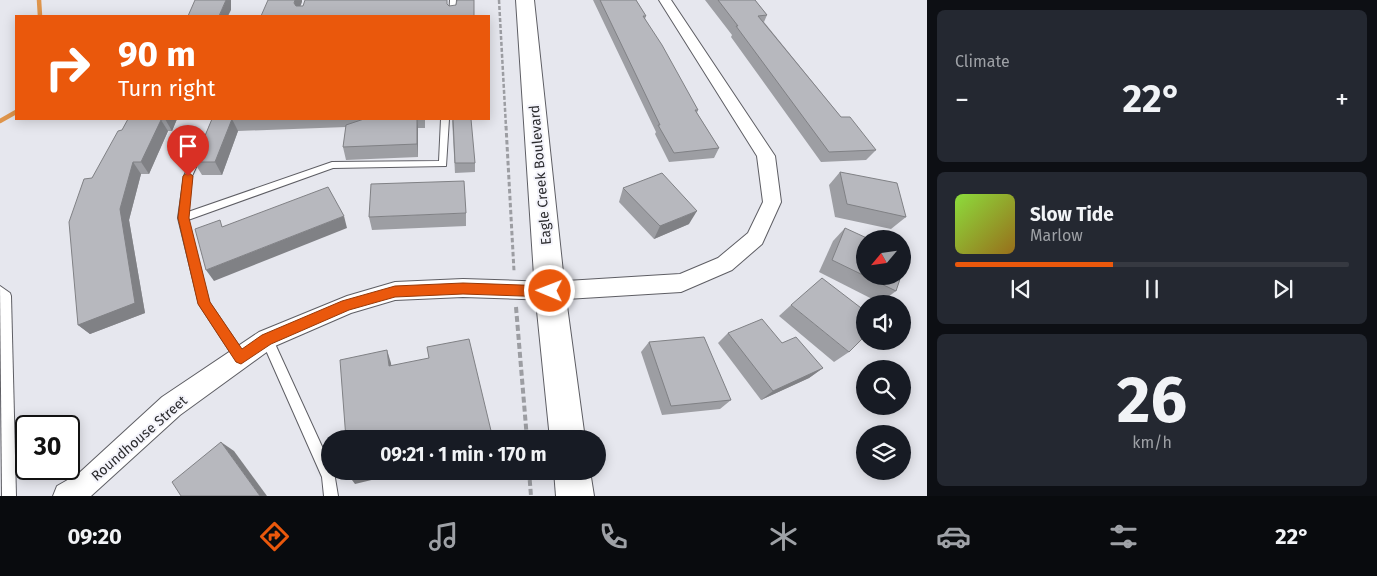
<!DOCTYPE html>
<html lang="en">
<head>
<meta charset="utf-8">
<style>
  :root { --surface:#171b24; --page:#242831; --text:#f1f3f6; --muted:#9ea1a6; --line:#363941; --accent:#ea580c }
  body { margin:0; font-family:"Fira Sans",sans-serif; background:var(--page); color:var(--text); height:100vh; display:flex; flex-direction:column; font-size:19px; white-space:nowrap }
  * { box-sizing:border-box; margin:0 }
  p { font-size:16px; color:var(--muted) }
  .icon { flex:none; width:28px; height:28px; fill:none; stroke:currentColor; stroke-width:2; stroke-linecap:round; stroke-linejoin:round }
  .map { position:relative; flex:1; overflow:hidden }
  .details { display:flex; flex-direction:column; gap:10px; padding:10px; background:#0d0f14; width:450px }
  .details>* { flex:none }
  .guide { position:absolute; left:15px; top:15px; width:475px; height:105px; border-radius:0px; box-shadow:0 2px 12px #0003; background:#ea580c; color:#fff; overflow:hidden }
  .needle { width:32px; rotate:241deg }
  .tools { position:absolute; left:856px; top:230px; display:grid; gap:10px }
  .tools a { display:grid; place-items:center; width:55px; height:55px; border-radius:50%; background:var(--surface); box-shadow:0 2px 12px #0003; font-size:25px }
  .speed { position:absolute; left:15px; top:415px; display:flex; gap:10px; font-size:25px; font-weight:700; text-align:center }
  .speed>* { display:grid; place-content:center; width:65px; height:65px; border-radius:50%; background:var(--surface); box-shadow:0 2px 12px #0003; line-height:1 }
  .speed .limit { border:2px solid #111; border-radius:8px; background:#fff; color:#111 }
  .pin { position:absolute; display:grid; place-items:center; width:42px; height:42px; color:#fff; margin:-51px -21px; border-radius:50% 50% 50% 0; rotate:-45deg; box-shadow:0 0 5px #0007 }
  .pin .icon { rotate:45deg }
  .me { position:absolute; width:55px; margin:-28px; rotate:271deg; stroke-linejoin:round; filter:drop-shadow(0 0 4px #0008) }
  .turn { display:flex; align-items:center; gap:18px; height:105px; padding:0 20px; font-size:22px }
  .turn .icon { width:65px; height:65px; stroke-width:2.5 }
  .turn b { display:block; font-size:35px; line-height:42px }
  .big { font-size:38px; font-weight:700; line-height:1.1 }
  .details .widget { flex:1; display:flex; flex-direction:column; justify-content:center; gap:8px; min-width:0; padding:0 18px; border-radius:8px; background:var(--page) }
  .details .dial { align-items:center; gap:0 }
  .dial b { font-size:65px; line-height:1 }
  .song { display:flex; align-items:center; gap:15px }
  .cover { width:60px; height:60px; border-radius:8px; background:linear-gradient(135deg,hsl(90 70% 55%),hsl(40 70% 35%)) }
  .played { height:5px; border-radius:2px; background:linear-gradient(90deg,var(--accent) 40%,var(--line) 40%) }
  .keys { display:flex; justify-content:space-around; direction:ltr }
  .heat { display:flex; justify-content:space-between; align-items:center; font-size:28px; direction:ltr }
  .trip { position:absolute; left:321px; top:430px; width:285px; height:50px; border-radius:25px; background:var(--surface); box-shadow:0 2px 12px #0003; font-weight:700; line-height:50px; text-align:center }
  .tab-bar { display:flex; height:80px; justify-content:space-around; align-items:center; background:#090b0e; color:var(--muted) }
  .tab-bar .icon { width:35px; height:35px }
  .tab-bar .selected { color:var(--accent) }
  .tab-bar b { font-size:22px; color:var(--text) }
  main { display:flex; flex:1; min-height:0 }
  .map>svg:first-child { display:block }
</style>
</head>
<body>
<main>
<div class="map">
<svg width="927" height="496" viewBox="0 0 927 496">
  <rect width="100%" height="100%" fill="#e6e7ee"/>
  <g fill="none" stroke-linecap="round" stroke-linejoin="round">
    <!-- stream -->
    <g stroke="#df954c" stroke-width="4.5">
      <path d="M39 0 40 16"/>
      <path d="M0 121 16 112"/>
    </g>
    <!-- lane casing -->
    <g stroke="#5e5e64" stroke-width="2">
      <g id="lane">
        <path d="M450 0H456L455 16H449Z"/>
        <path d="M441 119H449L446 166 333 168 188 220 209 302 247 358 245 362 241 363 237 362 199 304 178 218 184 176 197 148 200 147 204 150 192 176 188 212 332 162 439 161Z"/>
        <path d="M0 286 10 293 11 296 16 496H2Z"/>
        <path d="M267 334 271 335 330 464V471L334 472 338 496H324L322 477 261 339 263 335Z"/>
      </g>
    </g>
    <!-- street casing -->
    <g stroke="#5e5e64" stroke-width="2">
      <path id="street" d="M659 0H671L775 156 781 202 762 244 732 270 681 292 550 300 463 297 395 300 351 313 275 346 180 415 91 496H53L57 486 78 474 162 397 259 332 347 296 395 282 463 279 550 282 680 274 718 258 748 233 763 202 757 156Z"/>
    </g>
    <!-- secondary casing -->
    <g stroke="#5e5e64" stroke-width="2">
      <g id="secondary">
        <path d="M516 0H534L565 291 585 439H550L535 291Z"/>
        <path d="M554 471H590L594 496H556Z"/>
      </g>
    </g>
    <!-- path-far2 -->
    <path stroke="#9c9da2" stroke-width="2.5" stroke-dasharray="4 2" stroke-linecap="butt" d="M499 0 506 127"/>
    <!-- path-far1 -->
    <path stroke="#9c9da2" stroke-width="3" stroke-dasharray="4.5 2.5" stroke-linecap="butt" d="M506 126 514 271"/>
    <!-- path -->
    <g stroke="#9c9da2" stroke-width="4" stroke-dasharray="6 3" stroke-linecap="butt">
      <path d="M516 307 527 439"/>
      <path d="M529 471 531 496"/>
    </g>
    <!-- lane -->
    <use href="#lane" fill="#fff" fill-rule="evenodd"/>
    <!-- street -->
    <use href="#street" fill="#fff" fill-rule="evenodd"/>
    <!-- secondary -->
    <use href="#secondary" fill="#fff" fill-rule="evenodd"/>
  </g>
  <!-- wall -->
  <g fill="#9d9ea3">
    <path d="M593 0H636L646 16 645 19 698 110 697 113 719 148 714 158 669 162 655 134 656 132Z"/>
    <path d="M705 0H755L767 15 764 22 841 117 876 150 866 160 821 162 731 37 732 35Z"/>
    <path d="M128 119H177L172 131H168L149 174H141L129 220 145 313 90 334 78 325 92 178 122 130Z"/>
    <path d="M212 119H425V128H418V157L346 160 343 147 346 127 238 131 222 175H202L194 162Z"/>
    <path d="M452 119 475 163V172L455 173Z"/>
    <path d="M840 172 906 217 891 229 835 217 829 185Z"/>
    <path d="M623 188 689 224 654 239 619 202Z"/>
    <path d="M466 213V226L372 230 369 217Z"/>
    <path d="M845 228 896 291 880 303 819 272 833 241Z"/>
    <path d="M791 305 849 352 834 362 779 316Z"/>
    <path d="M728 333 782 343 823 368 809 378 761 400 718 343Z"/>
    <path d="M649 342 731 400 720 409 662 415 641 352Z"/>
  </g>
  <!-- shaded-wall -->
  <g fill="#808185">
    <path d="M226 0H231V10L228 16H219Z"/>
    <path d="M295 0H302V2L297 15 294 3Z"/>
    <path d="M165 119H177L172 131Z"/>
    <path d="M232 119 238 131 222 175 215 162Z"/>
    <path d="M417 119 418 128V157L417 144Z"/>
    <path d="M161 120 168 131 149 174 141 162Z"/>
    <path d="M133 162 141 174 129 220 145 313 90 334 78 325 120 209Z"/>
    <path d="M697 211 689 224 654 239 660 226Z"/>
    <path d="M344 216 347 228 214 281 206 270Z"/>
    <path d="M387 350 391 363 393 378 389 366Z"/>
    <path d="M823 368 809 378 761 400 773 391Z"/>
    <path d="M221 442 234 451 267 496H260Z"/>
    <path d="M369 471H388V476L355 484 349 476Z"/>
  </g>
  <!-- building -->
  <g fill="#b7b8be" stroke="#808185">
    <path d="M195 0H226L219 16H188Z"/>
    <path d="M268 0H295L294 3 296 6H303L305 0H447V4L449 6 456 5 457 0H474V16H261Z"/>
    <path d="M600 0H636L646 16H643L662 45 698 110H695L719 148 674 153 658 125H660Z"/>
    <path d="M718 0H755L767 15 758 16 841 117H850L876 150 829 152 736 26H738Z"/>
    <path d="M128 119H165L161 120 141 162H133L120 209 135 303 78 325 69 222 84 179 92 178 118 131 122 130Z"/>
    <path d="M212 119H232L215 162H194Z"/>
    <path d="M364 119H417V144L343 147 346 125Z"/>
    <path d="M453 119H471L475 163H455Z"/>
    <path d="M840 172 897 183 906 217 847 204Z"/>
    <path d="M662 173 697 211 660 226 623 188Z"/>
    <path d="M464 181 466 213 369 217 371 184Z"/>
    <path d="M328 187 344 216 206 270 195 229 220 220 222 227Z"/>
    <path d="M845 228 869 239H865V276H901L896 291 832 260Z"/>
    <path d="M902 254 907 256 902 271Z"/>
    <path d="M822 278 865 311V336L849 352 791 305Z"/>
    <path d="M762 319 782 343 796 337 823 368 773 391 728 333Z"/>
    <path d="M704 337 731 400 671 406 649 342Z"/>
    <path d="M469 339 493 439H346L340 360 387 350 389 366 429 358 427 347Z"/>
    <path d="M221 442 260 496H181L172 482Z"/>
    <path d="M348 471H369L349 476Z"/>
  </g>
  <!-- route -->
  <path fill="#ea580c" stroke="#983908" d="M188 172 193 176 189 218 210 302 242 349 262 335 342 301 395 286 463 283 550 286 554 288 556 291 554 295 550 297 463 294 395 297 349 310 271 344 241 364 236 362 198 304 178 218 183 176Z"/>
  <g text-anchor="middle" stroke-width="4" stroke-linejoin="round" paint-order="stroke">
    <!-- street labels -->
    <g font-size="14" fill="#2b2b2e" stroke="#f4f4fb">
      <text transform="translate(540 175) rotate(-95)" y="5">Eagle Creek Boulevard</text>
      <text transform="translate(139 438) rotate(-41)" y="5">Roundhouse Street</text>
    </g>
  </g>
</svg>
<div class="tools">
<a><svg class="needle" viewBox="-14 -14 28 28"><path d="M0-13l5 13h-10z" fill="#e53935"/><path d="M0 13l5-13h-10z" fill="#9ea1a6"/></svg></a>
<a><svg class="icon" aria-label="sound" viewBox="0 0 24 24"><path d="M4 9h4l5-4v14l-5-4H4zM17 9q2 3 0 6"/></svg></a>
<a><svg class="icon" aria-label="search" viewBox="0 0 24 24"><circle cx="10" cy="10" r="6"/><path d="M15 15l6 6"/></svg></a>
<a><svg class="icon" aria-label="layers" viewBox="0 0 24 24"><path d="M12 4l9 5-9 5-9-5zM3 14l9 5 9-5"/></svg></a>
</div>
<div class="speed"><div class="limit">30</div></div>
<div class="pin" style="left:188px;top:176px;background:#d93025"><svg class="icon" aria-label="arrive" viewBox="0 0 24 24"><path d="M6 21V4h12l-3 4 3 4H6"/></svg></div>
<svg class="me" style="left:550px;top:291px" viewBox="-20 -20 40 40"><circle r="17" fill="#ea580c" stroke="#fff" stroke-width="3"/><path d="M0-11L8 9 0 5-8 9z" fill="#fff"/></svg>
<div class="trip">09:21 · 1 min · 170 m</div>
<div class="guide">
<div class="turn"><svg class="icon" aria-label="right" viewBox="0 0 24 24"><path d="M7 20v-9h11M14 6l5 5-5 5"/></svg><div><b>90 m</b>Turn right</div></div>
</div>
</div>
<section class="details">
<div class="widget"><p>Climate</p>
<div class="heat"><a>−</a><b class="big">22°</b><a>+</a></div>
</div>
<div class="widget">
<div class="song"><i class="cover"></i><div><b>Slow Tide</b><p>Marlow</p></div></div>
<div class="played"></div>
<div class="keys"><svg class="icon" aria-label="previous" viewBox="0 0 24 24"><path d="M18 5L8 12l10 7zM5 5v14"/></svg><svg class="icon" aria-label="pause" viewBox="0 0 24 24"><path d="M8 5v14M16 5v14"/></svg><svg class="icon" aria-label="next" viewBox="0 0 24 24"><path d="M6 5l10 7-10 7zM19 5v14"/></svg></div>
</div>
<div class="widget dial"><b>26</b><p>km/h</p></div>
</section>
</main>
<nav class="tab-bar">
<b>09:20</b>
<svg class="icon selected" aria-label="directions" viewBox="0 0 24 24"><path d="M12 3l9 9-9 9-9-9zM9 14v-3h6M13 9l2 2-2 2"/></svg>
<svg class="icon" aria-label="music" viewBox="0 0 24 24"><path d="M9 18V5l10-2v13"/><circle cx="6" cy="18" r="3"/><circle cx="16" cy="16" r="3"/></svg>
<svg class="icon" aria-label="phone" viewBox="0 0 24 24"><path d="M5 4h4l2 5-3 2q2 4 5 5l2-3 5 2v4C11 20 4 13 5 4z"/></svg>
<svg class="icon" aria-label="climate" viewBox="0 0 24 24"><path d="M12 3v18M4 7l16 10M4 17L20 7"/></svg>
<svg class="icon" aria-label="car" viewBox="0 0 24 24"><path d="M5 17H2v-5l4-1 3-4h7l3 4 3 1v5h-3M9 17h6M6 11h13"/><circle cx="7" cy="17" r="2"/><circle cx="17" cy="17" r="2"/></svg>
<svg class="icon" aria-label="filters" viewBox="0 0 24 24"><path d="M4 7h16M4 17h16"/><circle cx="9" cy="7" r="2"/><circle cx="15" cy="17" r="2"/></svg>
<b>22°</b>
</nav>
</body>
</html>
